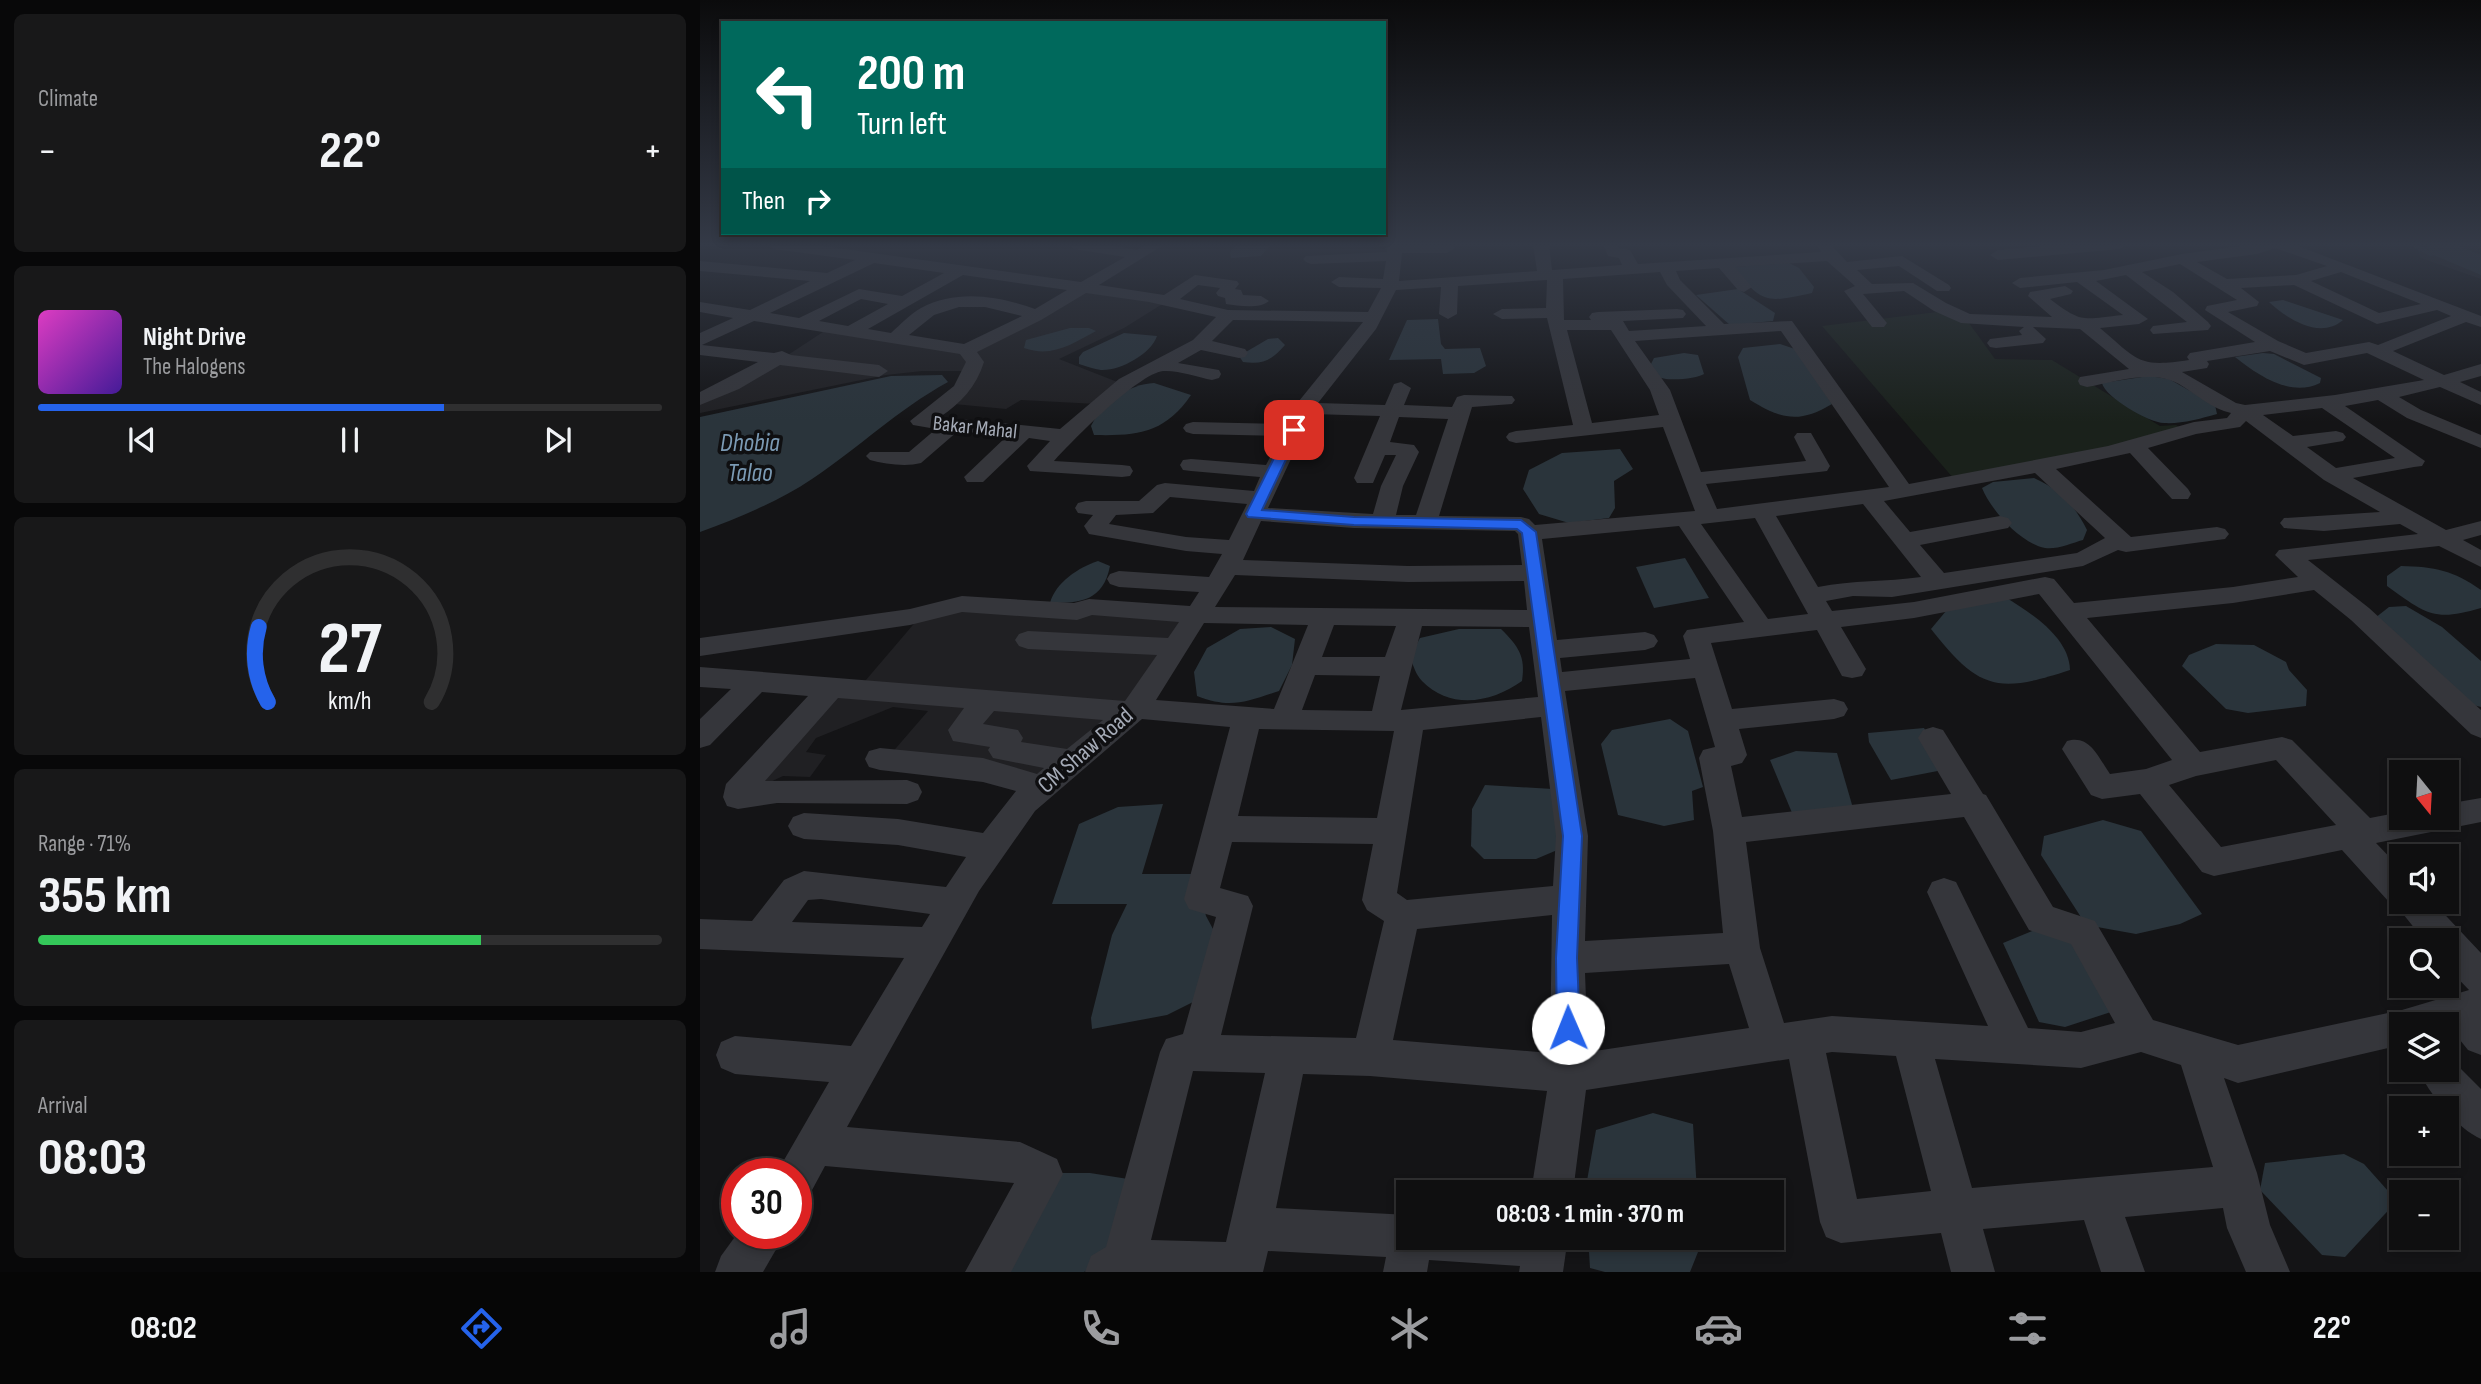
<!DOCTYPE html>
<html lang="en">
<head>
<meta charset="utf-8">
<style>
  :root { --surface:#0f0f10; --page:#181819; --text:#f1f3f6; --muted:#9b9c9f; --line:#2f2f30; --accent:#2563eb }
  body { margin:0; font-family:"Sofia Sans Condensed",sans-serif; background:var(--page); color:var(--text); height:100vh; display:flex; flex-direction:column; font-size:26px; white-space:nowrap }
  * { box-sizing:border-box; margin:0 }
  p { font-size:23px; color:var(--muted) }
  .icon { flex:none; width:38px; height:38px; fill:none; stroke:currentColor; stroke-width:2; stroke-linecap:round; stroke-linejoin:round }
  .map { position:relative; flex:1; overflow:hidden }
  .sheet { display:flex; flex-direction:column; gap:14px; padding:14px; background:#080809; width:700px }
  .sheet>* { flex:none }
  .top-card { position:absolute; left:21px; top:21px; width:665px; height:214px; border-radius:0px; box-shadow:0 4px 10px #0003,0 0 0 2px var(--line); background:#00695c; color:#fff; overflow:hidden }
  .needle { width:46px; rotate:162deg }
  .fabs { position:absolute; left:1689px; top:760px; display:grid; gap:14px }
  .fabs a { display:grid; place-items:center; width:70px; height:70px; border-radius:0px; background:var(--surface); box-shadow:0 4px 10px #0003,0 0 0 2px var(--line); font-size:35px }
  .speed { position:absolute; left:21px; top:1158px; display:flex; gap:14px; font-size:35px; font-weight:700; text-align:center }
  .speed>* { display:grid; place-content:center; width:91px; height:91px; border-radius:50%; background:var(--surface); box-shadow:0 4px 10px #0003,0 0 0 2px var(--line); line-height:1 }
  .speed .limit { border:10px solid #d22; background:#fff; color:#111 }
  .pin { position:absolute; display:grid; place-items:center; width:60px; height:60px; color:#fff; margin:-30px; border-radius:14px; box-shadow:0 4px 10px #0006 }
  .me { position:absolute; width:77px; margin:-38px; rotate:359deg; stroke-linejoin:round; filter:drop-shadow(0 0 5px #0008) }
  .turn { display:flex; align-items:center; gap:24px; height:147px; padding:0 21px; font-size:32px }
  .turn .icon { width:91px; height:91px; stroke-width:2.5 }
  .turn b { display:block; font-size:49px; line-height:60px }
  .then { display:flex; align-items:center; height:66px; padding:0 21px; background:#0003; gap:14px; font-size:26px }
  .big { font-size:52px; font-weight:700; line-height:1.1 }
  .sheet .tile { flex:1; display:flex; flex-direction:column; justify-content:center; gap:10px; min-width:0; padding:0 24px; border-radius:10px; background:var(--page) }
  .sheet .dial { align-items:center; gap:0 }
  .dial svg { height:182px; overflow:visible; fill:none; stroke:var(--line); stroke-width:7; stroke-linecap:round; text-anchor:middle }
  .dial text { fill:var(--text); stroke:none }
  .song { display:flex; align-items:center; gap:21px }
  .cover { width:84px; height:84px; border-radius:10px; background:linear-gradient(135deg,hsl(310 70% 55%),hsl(260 70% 35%)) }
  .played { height:7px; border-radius:4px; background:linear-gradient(90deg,var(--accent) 65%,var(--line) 65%) }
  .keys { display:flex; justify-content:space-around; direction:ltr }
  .heat { display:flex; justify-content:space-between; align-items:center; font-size:38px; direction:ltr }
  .charge { height:10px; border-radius:5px; background:linear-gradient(90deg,#34c759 71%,var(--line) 0) }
  .trip { position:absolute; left:696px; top:1180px; width:388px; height:70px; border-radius:0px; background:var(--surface); box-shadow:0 4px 10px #0003,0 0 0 2px var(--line); font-weight:700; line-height:70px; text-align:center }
  .tab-bar { display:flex; height:112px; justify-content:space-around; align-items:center; background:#060606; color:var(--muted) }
  .tab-bar .icon { width:49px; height:49px }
  .tab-bar .on { color:var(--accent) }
  .tab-bar b { font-size:32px; color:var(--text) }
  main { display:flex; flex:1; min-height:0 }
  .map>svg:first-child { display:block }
</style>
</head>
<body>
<main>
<section class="sheet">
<div class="tile"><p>Climate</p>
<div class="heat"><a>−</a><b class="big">22°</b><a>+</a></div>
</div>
<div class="tile">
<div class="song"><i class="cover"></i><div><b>Night Drive</b><p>The Halogens</p></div></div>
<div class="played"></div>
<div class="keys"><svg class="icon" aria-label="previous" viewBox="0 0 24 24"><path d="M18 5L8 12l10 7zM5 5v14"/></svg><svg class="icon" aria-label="pause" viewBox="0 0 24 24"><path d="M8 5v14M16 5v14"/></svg><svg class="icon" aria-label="next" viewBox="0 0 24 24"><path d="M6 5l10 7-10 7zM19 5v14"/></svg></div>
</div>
<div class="tile dial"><svg viewBox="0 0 100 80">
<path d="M14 69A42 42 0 1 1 86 69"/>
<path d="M14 69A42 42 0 0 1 10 36" stroke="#2563eb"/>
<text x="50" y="56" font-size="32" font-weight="700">27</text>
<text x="50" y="72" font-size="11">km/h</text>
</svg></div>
<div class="tile"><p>Range · 71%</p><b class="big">355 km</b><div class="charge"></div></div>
<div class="tile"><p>Arrival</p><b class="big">08:03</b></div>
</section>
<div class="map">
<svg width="1781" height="1272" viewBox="0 0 1781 1272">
  <rect width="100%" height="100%" fill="#141416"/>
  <!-- built -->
  <g fill="#202023">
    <path d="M1715 244H1781V279L1721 258Z"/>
    <path d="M384 291 464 303 424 328 359 359 420 383 397 404 321 400 306 409 254 404 271 351Z"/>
    <path d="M126 330 265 353 267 371H222L186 375 0 413V402L65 370Z"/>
    <path d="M265 607 390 611 488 619 418 719 341 782 190 755 228 711 193 707 116 738 106 752 126 755 110 777 83 776 41 796 134 692 154 694 218 619Z"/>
  </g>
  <!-- green -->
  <path fill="#1a211b" d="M1237 312 1269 323 1295 359 1352 360 1460 426 1476 425 1482 429 1410 450 1254 479 1122 326Z"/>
  <!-- water -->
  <g fill="#2a343b">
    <path d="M537 244H571L561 256 531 258 530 252Z"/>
    <path d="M1730 244H1754L1781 255V275L1731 254 1727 246Z"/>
    <path d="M1089 263 1099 268 1114 287 1112 293C1065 303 1064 304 1032 267Z"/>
    <path d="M1038 289 1075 313 1073 321 1030 325 996 295Z"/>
    <path d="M1583 300 1643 320C1620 340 1587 319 1569 302Z"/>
    <path d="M738 319 741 344 745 349 780 348 786 366 774 373 743 374 741 359 689 360 707 320Z"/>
    <path d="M370 328H389L396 331C372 344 352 358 324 348L326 340Z"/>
    <path d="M424 333 457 336C451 354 420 371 401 370 394 369 386 366 379 364V357L383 352Z"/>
    <path d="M578 338 585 345C572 360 563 365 543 362L539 356 568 339Z"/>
    <path d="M1080 344 1095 349 1132 404C1099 424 1081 419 1050 400L1038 357 1043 348Z"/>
    <path d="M984 353 998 355 1004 374C997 379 964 382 957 376 955 375 951 367 950 366L954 358Z"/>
    <path d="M1563 353 1574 354 1621 378 1620 383C1590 398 1558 375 1535 357Z"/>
    <path d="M242 375 248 382C197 410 160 447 112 479 78 502 38 518 0 532V417L191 376Z"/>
    <path d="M1449 376 1469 379 1515 405 1517 414C1499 419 1482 424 1464 423 1449 423 1405 397 1402 383Z"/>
    <path d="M454 383 491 395C465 433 438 436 394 435L391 426C402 403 429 384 454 383Z"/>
    <path d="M920 449 933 469 914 481 915 508 909 518 869 523 839 514 823 489 829 470 862 453Z"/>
    <path d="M1334 478C1360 490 1374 504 1387 530L1383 540C1372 543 1356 550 1345 548 1320 543 1291 510 1282 488L1293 482Z"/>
    <path d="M985 558 1009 598 954 608 936 567Z"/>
    <path d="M398 561 410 566C403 601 381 603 350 603 355 583 379 567 398 561Z"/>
    <path d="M1701 566C1735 567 1753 570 1781 590V608C1734 622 1726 614 1687 586V576Z"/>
    <path d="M1305 597C1331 613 1369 637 1370 670 1297 694 1279 690 1231 629L1251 605Z"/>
    <path d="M1706 606 1742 627 1781 661V707L1773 705 1675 618 1689 607Z"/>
    <path d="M571 627 595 639 592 665 579 691C545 702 531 709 497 696L494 672 507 648 540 629Z"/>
    <path d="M759 629H801C818 646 826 656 822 681 793 702 751 711 722 681 716 675 713 665 710 657L720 638Z"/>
    <path d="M1516 644 1554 645 1586 662 1589 670 1607 690 1606 706 1548 713 1526 709 1482 666 1489 655Z"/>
    <path d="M970 719 988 731 1003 787 992 791 994 820 964 826 918 815 901 744 912 730Z"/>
    <path d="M1224 728 1248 769 1191 780 1169 742 1168 733Z"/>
    <path d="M1096 751 1137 753 1155 815 1095 820 1070 760Z"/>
    <path d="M785 785 853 789 862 848 836 859H784L771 846 772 809Z"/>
    <path d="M463 804 442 874H496L506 916 520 942 509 994 467 1015 392 1029 391 1018 412 935 427 904H352L379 824 418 807Z"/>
    <path d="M1403 820 1441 831 1502 914 1480 924 1436 934 1386 925 1341 855 1344 836Z"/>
    <path d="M1337 929 1372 933 1414 1011 1365 1027 1339 1022 1303 943Z"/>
    <path d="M953 1113 993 1124 997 1192H885L896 1130Z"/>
    <path d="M1644 1154 1664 1164 1697 1201 1645 1257 1622 1255 1560 1190 1565 1163Z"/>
    <path d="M348 1173H390L441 1181 413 1254 384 1272H298Z"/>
    <path d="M888 1237H999L1000 1247 990 1272H905L890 1268Z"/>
  </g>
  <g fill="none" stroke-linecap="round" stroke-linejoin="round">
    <!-- stream -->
    <path stroke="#2a343b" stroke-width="4.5" d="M1712 244 1731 254"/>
    <!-- minor -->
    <g fill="#35363b" fill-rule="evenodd">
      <path d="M67 244H108L381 282 425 257 374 249 367 244H403L437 250 447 244H465L399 285 464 295 495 275 537 281 539 284 535 289 541 290 543 295 561 296 569 301C560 309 539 306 526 304L525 298 518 296 516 293 520 288 498 285 480 299 528 310 668 312 681 288 639 287 631 282 639 277 683 279 686 261 611 264 606 262 603 259 606 256 687 252 686 244H750L755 248 747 253H702L699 281 837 271 833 244H849L852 270 922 265 919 258 908 256 903 244H918L919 248 930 250 938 264 1121 252 1117 244H1135L1133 247 1147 262 1202 256 1249 285 1251 288 1249 291H1237L1199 266 1157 270 1172 284 1213 283 1246 303 1270 314 1352 317 1328 296 1330 292 1365 286 1373 291 1371 294 1350 299C1383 324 1382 319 1423 315L1377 282 1320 288 1312 283 1320 278 1404 270 1482 254 1556 244H1593L1781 316V327L1766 322 1693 351 1744 375 1781 364V376L1760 382 1781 392V405L1740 387 1699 397 1721 410 1781 435V448L1707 418 1678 400 1645 406 1725 461 1722 466 1714 467 1653 478 1746 530 1781 521V535L1763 540 1781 550V567L1739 546 1608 560 1669 608 1781 710V738L1771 734 1651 620 1614 590 1533 603 1387 618 1500 752 1582 737 1592 740 1670 818 1701 812V817H1746V804L1781 798V822L1676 843 1701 869V901H1732L1781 953V1055L1768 1050 1752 1030 1746 1031V1024H1701V1045L1538 1083 1524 1078 1557 1173 1570 1225 1590 1272H1546L1527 1228 1523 1208 1425 1217 1445 1272H1401L1384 1220 1283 1229 1295 1272H1251L1241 1233 1141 1243 1126 1237 1120 1222 1089 1059 886 1090 873 1192H831L847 1091 670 1076 603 1074 576 1208 709 1215V1237H868L863 1272H819L820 1266 729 1260 727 1272H683L686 1257 568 1251 563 1272H385L391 1256 406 1247 460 1052 466 1039 483 1034 516 917 489 909 484 899 530 727 442 719 335 811 279 891 147 1127 320 1142 357 1159 363 1174 311 1272H265L314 1183 125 1166 111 1192 96 1198V1174H76L129 1082 35 1074 21 1068 16 1055 21 1042 35 1036 151 1046 204 958 0 949V919L52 921 84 880 104 871 246 887 266 857 198 845 104 839 93 835 88 826 93 817 104 813 198 819 283 833 316 791 283 782 180 770 169 767 165 759 169 751 180 748 283 758 337 774 344 768 293 758 288 750 290 747 253 741 248 730 264 708 138 698 65 781 207 780 218 784 222 792 218 800 207 804 77 803 38 809 27 806 23 797 26 784 108 696 62 692 10 745 0 748V719L31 689 0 687V667L425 701 457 655 328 649 319 646 315 640 319 634 328 631 468 638 479 622 392 615 377 620 262 612 210 625 0 656V638L210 609 262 596 374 603 389 599 490 606 499 592 419 587 410 584 407 579 410 574 419 571 509 577 522 554 486 551 389 534 384 526 393 515 378 513 375 508 378 503 386 501H439L457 485 465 483 554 491 560 477 491 471 483 470 480 465 483 460 491 459 566 465 581 436 493 434 486 432 483 428 486 424 493 422 587 424 599 401 663 322 533 320 512 341 545 349 548 353 545 357 539 358 501 350 478 363 519 370 521 374 519 378 512 380C498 377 478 370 463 371 438 374 373 440 354 461L422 465 430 466 433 471 430 476 422 477 330 471 327 466 350 441 329 438 283 482H267L264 477 307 436 258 431 221 463C206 467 185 464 170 460L166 456 170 452H209L236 429 213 425 210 421 254 386 266 362 260 354 54 321 2 345 74 353 82 351 91 355 179 365 188 371 179 377 80 365 39 389 0 405V392L58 362 0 355V333L33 318 0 312V302L50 310 110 281 0 271V261L127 273 155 260 74 249ZM1575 248 1627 266 1596 275 1527 279 1497 262 1557 254ZM1127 261 1155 286 1144 291 1172 327H1184L1187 323 1163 294 1204 291 1234 311 1261 323 1324 327 1319 331 1322 335 1290 339 1287 343 1290 347 1296 348 1343 343 1346 339 1333 327 1380 329 1429 369 1380 377 1378 381 1380 385 1387 387C1415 382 1452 369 1479 384 1496 394 1512 409 1531 413L1527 418 1494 422 1408 446 1209 484 1092 321 1024 324 980 280 976 271 1019 268 1038 290 1044 292 1052 287 1035 267ZM174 263 244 273 202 296 159 289 99 318 70 313ZM1480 264 1537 300 1507 306 1505 310 1555 342 1496 352 1490 353 1487 357 1489 360C1437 368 1438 360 1400 328L1439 324 1448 319 1396 281 1426 275 1487 322 1453 326 1450 330 1453 334 1508 330 1511 326 1508 322 1473 292 1442 272ZM960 272 967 285 1006 326 929 331 923 321 983 318 986 314 983 310 977 309 898 312 892 313 889 317 891 320H864L863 279ZM1641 272 1721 304 1679 313 1611 281ZM263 275 367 290 335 309C299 296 257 289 221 308 210 314 201 324 191 333L168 329ZM847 280 846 308 802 309 793 314 802 319 847 318 873 425 816 431 809 433 806 437 809 441 816 443 963 427 995 511 835 525 829 519 821 517 739 516 772 407 812 404 815 400 812 396 764 395 757 397 752 407 704 405 711 388 701 382 694 384 685 405 618 403 676 329 696 290 741 287 739 314 748 319 757 314 758 286ZM1594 285 1677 324 1737 310 1751 316 1678 345 1669 342 1606 353 1578 341 1528 312 1557 306 1559 302 1541 288ZM386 293 449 302 516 317 493 340 419 379 360 429 240 417C261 403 276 387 284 362L277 352 341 320ZM161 299 188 304 148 326 119 321ZM259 307H285L322 316 264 344 209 335 234 315ZM867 330H911L950 390 959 415 892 423ZM1081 331 1189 487 1017 509 1006 484 1119 472 1127 471 1130 466 1111 433H1097L1094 437 1106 461 1001 472 970 390 935 341ZM1570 351 1604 365 1667 353 1724 380 1635 395 1545 405 1536 403 1482 372 1507 368 1509 364 1507 361ZM1622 408 1695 458 1636 468 1607 447 1643 441 1646 437 1643 433 1636 431 1593 436 1563 415ZM612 414 680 416 654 478 657 483H673L685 455H696L681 486 673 514 568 508ZM699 417 748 419 716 515H696L703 486 719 452 714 445 690 442ZM1546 421 1624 480 1680 512 1584 518 1580 523 1584 528 1624 531 1700 524 1718 534 1579 550 1575 555 1598 577 1533 587 1374 603 1354 579 1345 577 1214 602 1132 611 1126 601 1153 596 1192 597 1383 566 1418 550 1426 552 1525 539 1529 534 1525 529 1517 527 1431 537 1356 469 1430 453 1472 499H1488L1491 494 1488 489 1448 448 1496 434 1540 427ZM1335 473 1405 538 1377 553 1244 573 1220 545 1308 528 1312 523 1308 518 1300 516 1210 532 1184 501ZM470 497 547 504 529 540 486 537 409 524 416 515 453 513ZM1163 504 1221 577C1186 582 1153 580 1118 587L1076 516ZM1055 518 1108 614 1068 619 1001 524ZM561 521 654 528 815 531 818 534 822 565 708 566 543 560ZM979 526 1044 622 987 630 983 636 990 659 862 672 860 658 945 650 954 647 958 641 954 635 945 632 857 640 842 539ZM535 575 708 582 824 581 827 610 515 607ZM1339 594 1472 760 1446 769 1410 774C1398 757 1390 734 1367 741L1362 749 1391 795 1402 799 1440 794 1502 872 1514 876 1642 850 1689 902 1695 904 1724 940H1746V966L1769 990 1702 1010 1538 1045 1453 1020 1395 921 1353 907 1286 795 1283 794 1243 730 1233 727 1223 730 1218 738 1251 794 1042 817 1031 766 1042 763 1047 755 1039 729 1134 719 1144 716 1148 709 1144 702 1134 699 1032 709 1011 643 1117 630 1142 676 1152 678 1162 676 1166 669 1141 627 1214 618ZM504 623 608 625 574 709 456 700ZM634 625 696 626 685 657H622ZM722 626 829 627 838 697 701 710ZM615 675 680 676 672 711 602 710ZM995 678 1015 747 1003 750 999 758 1013 831 1023 933 885 941 888 836 865 691ZM294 711 403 720 367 749 321 742 323 738 318 730 283 724ZM841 717 856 836 853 886 707 900 697 893 723 730ZM559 729 694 731 677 818 538 816ZM1576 760 1636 825 1521 847 1469 785 1496 776ZM1264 817 1329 930 1371 944 1415 1023 1381 1032 1328 1028 1256 882 1244 878 1232 882 1227 892 1288 1026 1132 1016 1084 1023 1060 948 1046 842ZM532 842 673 844 662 900 667 910 684 921 656 1038 521 1035 553 906 548 896 520 888ZM121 899 230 914 222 927 92 922 108 900ZM852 915 850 1053 693 1040 717 929ZM1029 964 1049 1028 888 1052 885 973ZM1132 1052 1196 1056 1231 1191 1157 1199 1126 1053ZM1441 1052 1481 1065 1513 1167 1272 1188 1235 1059 1381 1068ZM493 1071 565 1073 526 1242 451 1240Z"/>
      <path d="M1367 244H1427L1420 249 1298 260 1290 255 1298 250Z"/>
      <path d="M1746 1054 1781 1089V1139C1758 1129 1728 1093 1718 1069H1746Z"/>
      <path d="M37 1234H85L63 1272H15L21 1256Z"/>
    </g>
  </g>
  <!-- sky -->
  <linearGradient id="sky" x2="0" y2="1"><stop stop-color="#0b0b0c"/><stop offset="0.58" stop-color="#343a47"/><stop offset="1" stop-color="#343a47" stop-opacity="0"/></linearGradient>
  <rect width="1781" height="422" fill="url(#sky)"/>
  <!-- route -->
  <path fill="#2563eb" stroke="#184099" stroke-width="2" d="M594 426 600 430 562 510 654 517 821 520 836 532 882 836 877 958 880 1028 876 1035 868 1038 860 1035 857 1028 856 958 863 836 822 533 817 529 654 525 548 517 546 514 588 430Z"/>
  <g text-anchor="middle" stroke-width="7" stroke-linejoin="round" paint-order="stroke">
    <!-- far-street labels -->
    <g font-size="21" fill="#a5abb7" stroke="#0f0f11">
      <text transform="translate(275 427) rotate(6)" y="7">Bakar Mahal</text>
    </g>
    <!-- street labels -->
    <g font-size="24" fill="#a5abb7" stroke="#0f0f11">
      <text transform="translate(385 750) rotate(-41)" y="8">CM Shaw Road</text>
    </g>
    <!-- water labels -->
    <g font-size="26" font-style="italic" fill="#7b9ab4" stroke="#0f0f11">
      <text x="50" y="451">Dhobia<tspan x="50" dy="30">Talao</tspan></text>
    </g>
  </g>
</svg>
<div class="fabs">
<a><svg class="needle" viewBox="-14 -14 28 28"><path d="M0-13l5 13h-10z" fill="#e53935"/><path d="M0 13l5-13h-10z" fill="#9b9c9f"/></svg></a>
<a><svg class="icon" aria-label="sound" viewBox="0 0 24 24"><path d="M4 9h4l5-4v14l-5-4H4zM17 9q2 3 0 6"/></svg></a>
<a><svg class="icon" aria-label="search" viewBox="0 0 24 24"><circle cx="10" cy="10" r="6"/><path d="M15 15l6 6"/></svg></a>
<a><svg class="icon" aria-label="layers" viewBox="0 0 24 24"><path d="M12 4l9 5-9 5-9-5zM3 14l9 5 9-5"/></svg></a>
<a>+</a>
<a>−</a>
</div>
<div class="speed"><div class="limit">30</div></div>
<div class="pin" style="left:594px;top:430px;background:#d93025"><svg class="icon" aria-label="arrive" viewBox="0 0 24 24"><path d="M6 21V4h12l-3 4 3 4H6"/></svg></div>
<svg class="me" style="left:868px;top:1028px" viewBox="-20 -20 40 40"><circle r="19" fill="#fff"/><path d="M0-13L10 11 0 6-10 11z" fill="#2563eb"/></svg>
<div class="trip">08:03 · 1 min · 370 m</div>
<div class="top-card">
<div class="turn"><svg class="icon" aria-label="left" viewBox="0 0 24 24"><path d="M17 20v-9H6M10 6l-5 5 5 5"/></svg><div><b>200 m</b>Turn left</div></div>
<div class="then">Then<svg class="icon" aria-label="right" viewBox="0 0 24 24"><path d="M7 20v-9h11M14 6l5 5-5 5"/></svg></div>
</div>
</div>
</main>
<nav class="tab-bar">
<b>08:02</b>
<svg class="icon on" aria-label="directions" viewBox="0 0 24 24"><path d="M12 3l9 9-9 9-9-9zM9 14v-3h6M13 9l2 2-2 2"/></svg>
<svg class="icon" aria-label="music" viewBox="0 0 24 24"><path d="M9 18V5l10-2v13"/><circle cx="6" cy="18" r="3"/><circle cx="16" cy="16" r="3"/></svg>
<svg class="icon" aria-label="phone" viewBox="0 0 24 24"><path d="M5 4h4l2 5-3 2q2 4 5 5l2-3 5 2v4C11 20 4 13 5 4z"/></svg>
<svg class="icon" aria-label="climate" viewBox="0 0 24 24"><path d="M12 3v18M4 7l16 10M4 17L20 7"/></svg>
<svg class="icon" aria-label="car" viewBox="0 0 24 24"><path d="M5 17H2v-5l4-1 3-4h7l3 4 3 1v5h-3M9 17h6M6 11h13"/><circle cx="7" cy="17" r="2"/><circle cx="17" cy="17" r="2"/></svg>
<svg class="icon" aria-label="filters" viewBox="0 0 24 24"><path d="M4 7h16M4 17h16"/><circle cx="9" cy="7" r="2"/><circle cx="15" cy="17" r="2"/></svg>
<b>22°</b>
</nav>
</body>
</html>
